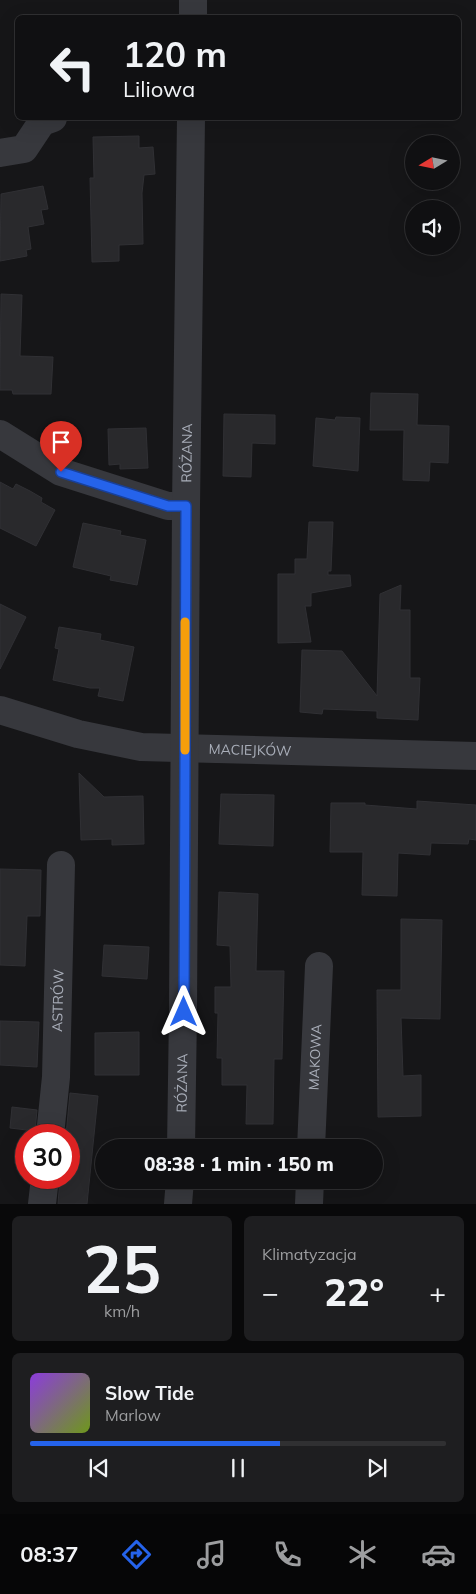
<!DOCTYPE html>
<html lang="pl">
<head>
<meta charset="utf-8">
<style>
  :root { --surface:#101012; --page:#1e1e20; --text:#f1f3f6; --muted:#9c9d9f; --line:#303032; --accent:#2563eb }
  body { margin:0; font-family:Mulish,sans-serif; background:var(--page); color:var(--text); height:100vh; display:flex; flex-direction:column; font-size:19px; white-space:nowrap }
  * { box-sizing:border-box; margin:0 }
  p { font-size:16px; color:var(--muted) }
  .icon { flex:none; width:28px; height:28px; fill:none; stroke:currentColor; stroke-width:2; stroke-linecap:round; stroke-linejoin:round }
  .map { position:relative; height:1204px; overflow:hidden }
  .drawer { display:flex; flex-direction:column; gap:12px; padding:12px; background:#09090a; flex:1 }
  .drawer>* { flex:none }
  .hud { position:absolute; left:15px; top:15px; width:446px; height:105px; border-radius:8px; box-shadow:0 5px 20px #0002,0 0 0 1px var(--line); background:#101012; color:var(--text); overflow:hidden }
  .needle { width:32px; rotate:260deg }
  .buttons { position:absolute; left:405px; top:135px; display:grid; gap:10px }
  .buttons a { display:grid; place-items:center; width:55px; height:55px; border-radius:50%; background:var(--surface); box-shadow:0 5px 20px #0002,0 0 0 1px var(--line); font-size:25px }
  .speed { position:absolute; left:15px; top:1124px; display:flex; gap:10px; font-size:25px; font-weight:700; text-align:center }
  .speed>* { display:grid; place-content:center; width:65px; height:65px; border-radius:50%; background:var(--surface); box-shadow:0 5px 20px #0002,0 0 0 1px var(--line); line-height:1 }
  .speed .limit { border:8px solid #d22; background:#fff; color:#111 }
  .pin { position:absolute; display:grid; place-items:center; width:42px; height:42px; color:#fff; margin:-51px -21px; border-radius:50% 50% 50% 0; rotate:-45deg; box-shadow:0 0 5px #0007 }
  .pin .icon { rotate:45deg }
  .me { position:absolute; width:55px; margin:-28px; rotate:0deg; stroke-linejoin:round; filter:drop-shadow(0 0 4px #0008) }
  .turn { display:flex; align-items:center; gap:18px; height:105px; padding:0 25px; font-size:22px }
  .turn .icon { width:65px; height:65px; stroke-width:2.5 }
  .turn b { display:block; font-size:35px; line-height:42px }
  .big { font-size:38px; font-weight:800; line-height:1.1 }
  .drawer .card { flex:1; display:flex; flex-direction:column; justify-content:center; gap:8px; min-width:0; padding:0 18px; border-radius:8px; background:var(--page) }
  .drawer .dial { align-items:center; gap:0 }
  .dial b { font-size:65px; line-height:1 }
  .song { display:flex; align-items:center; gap:15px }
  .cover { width:60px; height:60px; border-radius:8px; background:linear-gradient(135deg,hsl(270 70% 55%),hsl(80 70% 35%)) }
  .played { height:5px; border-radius:2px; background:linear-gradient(90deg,var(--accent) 60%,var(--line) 60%) }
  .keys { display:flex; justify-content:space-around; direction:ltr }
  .heat { display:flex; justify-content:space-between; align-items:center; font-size:28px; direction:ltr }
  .drawer .tiles { flex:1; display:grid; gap:12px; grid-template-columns:1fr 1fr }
  .card:last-child { grid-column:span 2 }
  .trip { position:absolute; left:95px; top:1139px; width:288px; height:50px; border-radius:25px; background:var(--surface); box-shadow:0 5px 20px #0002,0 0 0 1px var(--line); font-weight:800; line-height:50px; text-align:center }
  .tabs { display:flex; height:80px; justify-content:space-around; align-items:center; background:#060607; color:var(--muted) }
  .tabs .icon { width:35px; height:35px }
  .tabs .selected { color:var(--accent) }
  .tabs b { font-size:22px; color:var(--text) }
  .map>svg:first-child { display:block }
</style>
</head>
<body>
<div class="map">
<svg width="476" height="1204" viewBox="0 0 476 1204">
  <rect width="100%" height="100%" fill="#161618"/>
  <!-- building -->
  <g fill="#29292c" stroke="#303034">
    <path d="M139 136V148L153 147 155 174 144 175 142 193 143 244 119 245V261L92 262 90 178H94L93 137Z"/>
    <path d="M43 186 48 209 41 210 44 224 28 227 31 249 26 250 27 256 0 261 1 194Z"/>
    <path d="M1 294 22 295 20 356 53 357 51 394H13L12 390H0Z"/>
    <path d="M371 393 418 394 417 425 449 426 448 463 430 462 429 481 403 480 404 430H370Z"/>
    <path d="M224 414 275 415V444L252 443 251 477 223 476Z"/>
    <path d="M336 417 360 418 358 471 313 466 316 418 335 420Z"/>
    <path d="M146 428 148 468 120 469V464L109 465 108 429Z"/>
    <path d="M0 482 13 489 16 484 30 491 42 498 41 502 55 510 36 546 0 528Z"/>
    <path d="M309 522H333L331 571H328V575H350L351 586 311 593V606H305L311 642 278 643V574H295V559H307Z"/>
    <path d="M83 523 121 531 120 535 146 540 137 585 110 580 111 576 73 567Z"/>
    <path d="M401 585 400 610H410V678H420L418 720 377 718V711L323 709 322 714 300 712 302 650 342 651 377 696 380 594Z"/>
    <path d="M0 604 26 617 0 669Z"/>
    <path d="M59 627 101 634 100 640 134 647 123 701 98 696 100 688H90L53 680 59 649 55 648Z"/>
    <path d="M79 773 104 797 143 796 144 844 112 845V839L81 840Z"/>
    <path d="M221 794 274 795 273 846 219 844Z"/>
    <path d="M417 801 476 805V840L469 839 468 844 431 843 430 855 398 853 397 896 362 895 363 852H330L331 803H365V805L417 809Z"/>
    <path d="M0 869 41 870 40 916H27L25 966 0 965Z"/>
    <path d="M219 892 258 894 256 971H284L282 1059H274L273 1124H246L247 1085H222V1058H217L218 1013H215V987H231L230 946 217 945Z"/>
    <path d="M401 919 442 920 440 1019 401 1018 403 1076 421 1075V1116L378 1117 377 990H401Z"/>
    <path d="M104 945 149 947 147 979 102 976Z"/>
    <path d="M0 1021 39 1022 37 1067 0 1065Z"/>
    <path d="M139 1032V1075H95V1033Z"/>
    <path d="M70 1093 98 1096 87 1204H58L60 1178H69V1135H66Z"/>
    <path d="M12 1107 37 1110 35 1131 10 1128Z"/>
  </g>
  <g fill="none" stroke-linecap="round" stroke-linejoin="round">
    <!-- minor -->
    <g stroke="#37383d" stroke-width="28">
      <path d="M193 18V0"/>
      <path d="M0 153 24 149 42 122 53 118"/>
      <path d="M0 434 61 472 168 506H186"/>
      <path id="s1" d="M0 710 78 734 141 747 476 756"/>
      <path id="s2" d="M50 1135 56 1077 61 865"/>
      <path id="s3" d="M181 1148 183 1012 186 506 191 118"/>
      <path id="s4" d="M311 1148 319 966"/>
      <path d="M42 1204 45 1178"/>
      <path d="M178 1204 180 1180"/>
      <path d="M309 1204 310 1180"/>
    </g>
  </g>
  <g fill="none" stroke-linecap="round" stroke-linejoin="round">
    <!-- route casing -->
    <g stroke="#184099" stroke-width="12">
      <path id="route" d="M61 472 168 506H186L184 1012"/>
    </g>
    <!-- route -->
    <use href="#route" stroke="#2563eb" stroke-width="9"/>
    <!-- slow -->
    <path stroke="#f59e0b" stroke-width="9" d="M185 750V622"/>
  </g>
  <g text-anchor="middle" stroke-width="5" stroke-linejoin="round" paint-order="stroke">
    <!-- street labels -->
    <g font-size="14" fill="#a8adb8" stroke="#111113">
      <text dy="5" stroke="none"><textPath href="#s3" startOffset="695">RÓŻANA</textPath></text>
      <text dy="5" stroke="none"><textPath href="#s1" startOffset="255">MACIEJKÓW</textPath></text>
      <text dy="5" stroke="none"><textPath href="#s2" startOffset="135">ASTRÓW</textPath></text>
      <text dy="5" stroke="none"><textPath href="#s4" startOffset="91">MAKOWA</textPath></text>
      <text dy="5" stroke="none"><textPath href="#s3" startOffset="65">RÓŻANA</textPath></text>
    </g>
  </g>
</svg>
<div class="buttons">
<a><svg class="needle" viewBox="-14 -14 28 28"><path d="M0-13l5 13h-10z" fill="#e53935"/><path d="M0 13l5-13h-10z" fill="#9c9d9f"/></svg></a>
<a><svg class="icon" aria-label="sound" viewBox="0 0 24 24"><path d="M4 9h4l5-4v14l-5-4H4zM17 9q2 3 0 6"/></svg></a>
</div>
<div class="speed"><div class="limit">30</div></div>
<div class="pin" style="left:61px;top:472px;background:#d93025"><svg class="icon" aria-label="arrive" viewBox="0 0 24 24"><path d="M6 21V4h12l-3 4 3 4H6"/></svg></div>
<svg class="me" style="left:184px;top:1012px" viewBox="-20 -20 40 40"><path d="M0-17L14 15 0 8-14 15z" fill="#2563eb" stroke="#fff" stroke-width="4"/></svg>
<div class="trip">08:38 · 1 min · 150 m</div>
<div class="hud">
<div class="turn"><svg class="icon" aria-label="left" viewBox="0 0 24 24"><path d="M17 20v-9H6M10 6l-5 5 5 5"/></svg><div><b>120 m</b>Liliowa</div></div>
</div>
</div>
<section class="drawer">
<div class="tiles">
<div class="card dial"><b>25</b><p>km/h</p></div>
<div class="card"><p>Klimatyzacja</p>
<div class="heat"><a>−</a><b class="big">22°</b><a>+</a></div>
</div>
<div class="card">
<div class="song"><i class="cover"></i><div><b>Slow Tide</b><p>Marlow</p></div></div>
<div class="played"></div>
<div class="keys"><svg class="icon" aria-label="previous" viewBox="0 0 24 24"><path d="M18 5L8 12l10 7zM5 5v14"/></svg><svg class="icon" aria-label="pause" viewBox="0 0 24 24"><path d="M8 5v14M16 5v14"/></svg><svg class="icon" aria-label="next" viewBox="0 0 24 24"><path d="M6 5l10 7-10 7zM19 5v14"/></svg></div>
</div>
</div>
</section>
<nav class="tabs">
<b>08:37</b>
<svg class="icon selected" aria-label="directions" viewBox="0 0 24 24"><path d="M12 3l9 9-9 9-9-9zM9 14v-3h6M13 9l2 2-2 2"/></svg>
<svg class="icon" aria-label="music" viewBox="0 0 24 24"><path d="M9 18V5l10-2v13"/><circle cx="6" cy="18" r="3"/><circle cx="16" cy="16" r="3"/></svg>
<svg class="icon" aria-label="phone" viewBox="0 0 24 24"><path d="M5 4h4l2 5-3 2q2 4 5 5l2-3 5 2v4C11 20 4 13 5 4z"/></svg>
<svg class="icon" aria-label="climate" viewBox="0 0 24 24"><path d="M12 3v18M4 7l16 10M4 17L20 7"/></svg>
<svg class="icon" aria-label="car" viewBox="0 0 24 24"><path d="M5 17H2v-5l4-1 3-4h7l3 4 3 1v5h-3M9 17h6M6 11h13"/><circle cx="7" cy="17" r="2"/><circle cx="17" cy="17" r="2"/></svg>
</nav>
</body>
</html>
